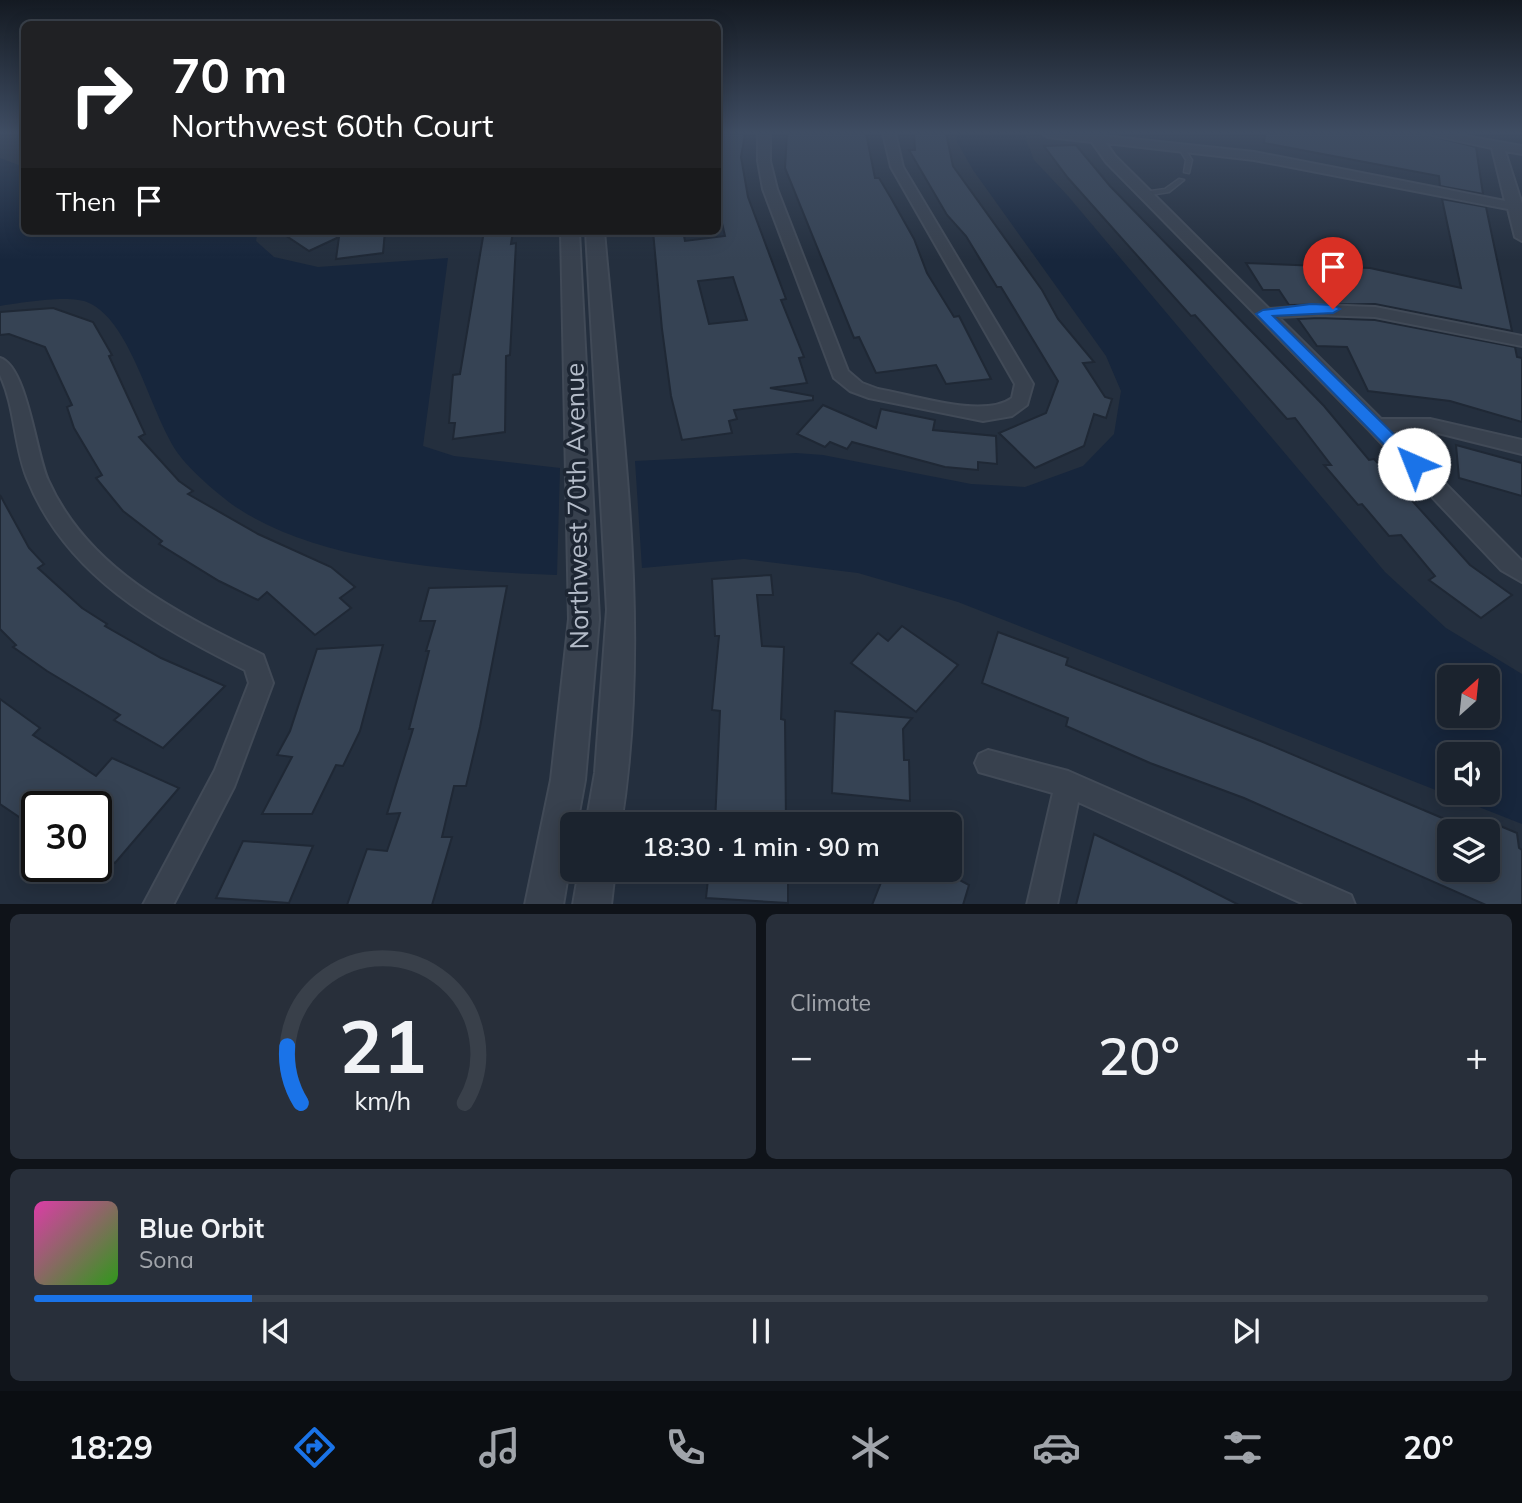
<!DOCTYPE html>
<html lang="en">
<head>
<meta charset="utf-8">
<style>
  :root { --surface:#1b232e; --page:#282f3a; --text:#f1f3f6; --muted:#a0a4aa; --line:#39404a; --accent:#1a73e8 }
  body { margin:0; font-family:Mulish,sans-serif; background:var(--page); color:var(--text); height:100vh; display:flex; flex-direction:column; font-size:26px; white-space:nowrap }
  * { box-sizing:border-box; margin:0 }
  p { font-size:23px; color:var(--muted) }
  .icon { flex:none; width:38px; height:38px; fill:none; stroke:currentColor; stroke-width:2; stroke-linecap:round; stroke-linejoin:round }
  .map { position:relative; height:904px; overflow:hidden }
  .side { display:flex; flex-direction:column; gap:10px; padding:10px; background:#0f1319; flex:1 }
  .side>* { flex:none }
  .hud { position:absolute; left:21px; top:21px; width:700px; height:214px; border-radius:10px; box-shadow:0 4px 18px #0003,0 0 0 2px var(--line); background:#202124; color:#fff; overflow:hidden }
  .needle { width:46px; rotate:27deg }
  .buttons { position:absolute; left:1437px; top:665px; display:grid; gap:14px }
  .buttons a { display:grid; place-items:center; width:63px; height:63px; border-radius:10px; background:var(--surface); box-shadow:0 4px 18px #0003,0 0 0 2px var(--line); font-size:35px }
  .speed { position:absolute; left:21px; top:791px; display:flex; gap:14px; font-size:35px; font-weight:700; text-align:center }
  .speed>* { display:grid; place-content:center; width:91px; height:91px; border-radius:50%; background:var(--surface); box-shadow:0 4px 18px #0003,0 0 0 2px var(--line); line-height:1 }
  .speed .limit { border:4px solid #111; border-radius:10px; background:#fff; color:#111 }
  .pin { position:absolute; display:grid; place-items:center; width:60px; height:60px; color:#fff; margin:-72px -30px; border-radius:50% 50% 50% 0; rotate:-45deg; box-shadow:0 0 7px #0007 }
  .pin .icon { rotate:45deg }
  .me { position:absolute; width:77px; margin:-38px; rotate:316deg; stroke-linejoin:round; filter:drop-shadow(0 0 5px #0008) }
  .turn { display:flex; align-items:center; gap:24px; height:147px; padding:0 35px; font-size:32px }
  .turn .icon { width:91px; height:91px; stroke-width:2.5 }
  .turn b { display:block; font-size:49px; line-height:60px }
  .then { display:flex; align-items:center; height:66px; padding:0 35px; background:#0003; gap:14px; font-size:26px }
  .big { font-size:52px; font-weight:600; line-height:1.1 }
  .side .tile { flex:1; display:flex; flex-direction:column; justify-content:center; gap:10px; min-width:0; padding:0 24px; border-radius:10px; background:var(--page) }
  .side .dial { align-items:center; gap:0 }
  .dial svg { height:182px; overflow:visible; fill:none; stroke:var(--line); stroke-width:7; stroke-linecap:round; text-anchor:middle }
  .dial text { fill:var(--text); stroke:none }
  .song { display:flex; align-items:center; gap:21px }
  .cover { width:84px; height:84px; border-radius:10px; background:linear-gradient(135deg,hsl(320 70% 55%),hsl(110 70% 35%)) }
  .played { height:7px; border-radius:4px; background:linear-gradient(90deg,var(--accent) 15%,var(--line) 15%) }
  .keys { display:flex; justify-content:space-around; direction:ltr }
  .heat { display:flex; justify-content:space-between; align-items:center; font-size:38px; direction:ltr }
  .side .tiles { flex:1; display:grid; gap:10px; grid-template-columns:1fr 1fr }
  .tile:last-child { grid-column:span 2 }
  .trip { position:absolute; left:560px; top:812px; width:402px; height:70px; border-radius:10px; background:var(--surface); box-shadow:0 4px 18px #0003,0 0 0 2px var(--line); font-weight:600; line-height:70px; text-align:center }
  .tabs { display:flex; height:112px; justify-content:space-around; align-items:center; background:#0b0e12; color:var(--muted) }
  .tabs .icon { width:49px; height:49px }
  .tabs .selected { color:var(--accent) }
  .tabs b { font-size:32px; color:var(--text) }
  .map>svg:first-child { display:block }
</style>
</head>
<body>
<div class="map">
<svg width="1522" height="905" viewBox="0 0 1522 905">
  <rect width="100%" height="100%" fill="#242f3e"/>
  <!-- water -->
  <g fill="#17263c" fill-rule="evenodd">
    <path d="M956 133 1024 134 1034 160 1068 196 1385 572 1446 628 1522 674V824L958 602 858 573 744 559 642 568 635 461 796 453 823 455 971 484 1025 487 1083 466 1114 434 1121 391 1106 356 973 170 957 142ZM1449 677H1488V716H1449ZM1449 754H1488V793H1449Z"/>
    <path d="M0 158 24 167V231H258L256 241 274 257 318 267 448 258 423 446 454 456 560 468 557 575C458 571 324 564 239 509 223 499 191 471 180 456 151 418 133 323 89 303 71 294 20 303 0 306Z"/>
  </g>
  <!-- building -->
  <g fill="#364354" stroke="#1f2835" stroke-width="2" fill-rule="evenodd">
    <path d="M718 133 745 134 741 157 748 197 786 299 781 300 804 357 799 358 807 383 770 388 813 396V400L734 410 737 419 729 421 732 433 682 440 671 396 662 329 653 231H683L685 241 725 236 718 206ZM733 277 747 320 709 324 698 281Z"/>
    <path d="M787 133H866L875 178H879L891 198 914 239 927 273 954 317 959 316 991 379 946 384 936 365 876 373 859 337 854 338 785 168Z"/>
    <path d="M914 133H946L953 166 1042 290 1058 319 1094 362 1083 363 1105 397 1112 399 1106 418 1094 414 1084 446 1035 468 999 433 1046 413 1058 381 1001 287H997L966 236 947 215 909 150H915Z"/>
    <path d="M1265 133H1419L1476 147 1483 194 1440 186 1439 176 1264 143Z"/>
    <path d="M1076 145 1110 186 1324 406 1369 460 1374 459 1389 475 1470 565 1512 595 1481 618 1429 580 1435 576 1401 535 1389 536 1362 504 1358 505 1324 465H1331L1295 418 1287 419 1195 315 1191 316 1068 178 1044 146Z"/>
    <path d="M1442 199 1486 207 1512 331 1375 304 1289 305 1279 290H1263L1246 263 1370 268 1461 288Z"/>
    <path d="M279 231H385L383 253 336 259 339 237 309 251Z"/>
    <path d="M484 231H513L511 244 516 243 510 355 506 356 505 432 453 439 455 423H449L453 375 460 374Z"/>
    <path d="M53 308 93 322 112 355 109 356 145 434 139 437 179 481 193 491 188 494 258 534 331 567 355 587 340 598 351 608 315 635 267 592 258 600 219 581 159 544 162 541 123 511 96 478 102 475 74 428 67 407 72 405 45 347 9 334 0 335V312Z"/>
    <path d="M1319 318 1375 320 1515 347 1517 357 1522 358V422L1450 401 1368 391 1347 347 1317 346 1298 319Z"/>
    <path d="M823 405 876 428 881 409 935 420 933 430 996 436 997 464 978 462V470L945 467 852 442 847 449 830 442 825 447 797 434Z"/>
    <path d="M1456 445 1522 463V496L1459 478Z"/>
    <path d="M0 495 29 548 44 564 38 568 82 608 107 624 105 626 161 658 225 686 163 748 114 720 120 715 47 671 13 647 16 645 0 629Z"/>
    <path d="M771 575 773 595H757L762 646 784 647 781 719 785 720 786 824H715L720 711 712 710 719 636H715L712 579Z"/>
    <path d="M507 586 480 727 466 786H454L442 837H452L432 905H347L367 849 387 851 400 813 387 814 413 729H409L429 651H426L435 621H420L429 588Z"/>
    <path d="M902 626 958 665 916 712 851 663 878 633 888 641Z"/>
    <path d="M998 632 1068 658 1066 665 1263 742 1447 820 1449 870H1488V821L1517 833 1519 848 1522 850V905H1486L1244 798 1150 763 1066 726 1068 718 982 683Z"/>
    <path d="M383 645 360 731 343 766 336 765 312 814H262L292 757 277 755 290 731 317 649Z"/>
    <path d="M0 699 40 728 33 735 96 776 112 758 179 788 115 863 96 854V807H37V815L28 823 0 804Z"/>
    <path d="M835 711 912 718 903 729 904 760H909L910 801 832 793Z"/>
    <path d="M1094 834 1180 875 1239 905H1076Z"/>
    <path d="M243 841 313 846 289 903 216 898Z"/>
    <path d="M709 870H788V903L706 898Z"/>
    <path d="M886 870H941L969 885 963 905H872Z"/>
  </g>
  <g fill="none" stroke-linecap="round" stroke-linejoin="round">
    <!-- service casing -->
    <g stroke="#414a57" stroke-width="3">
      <g id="service">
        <path d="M1179 146H1183L1192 160 1189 173 1184 172 1186 160 1178 147Z"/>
        <path d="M1179 179 1184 180 1169 192 1144 196 1141 194 1144 192 1165 189Z"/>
      </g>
    </g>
    <!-- minor casing -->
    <g stroke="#414a57" stroke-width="4">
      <g id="minor">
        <path d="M758 133H770V161L777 189 848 371 862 383 878 389C914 395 983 419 1012 398L1015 384 891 167 883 133H895L903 167 1033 384 1027 405 1012 416 983 421 869 398 850 391 834 378 763 189 758 161Z"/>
        <path d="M1042 133H1105L1104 136 1254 152 1505 201 1492 148 1422 133H1448L1522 146V154L1505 151 1522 204V241L1515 237 1508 209 1254 160 1106 143 1115 156 1269 309 1319 305 1375 307 1522 336V346L1375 317 1319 315 1278 317 1381 419H1430L1522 440V454L1430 431H1393L1522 561V582L1501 570 1369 430 1106 162 1092 142 1048 137Z"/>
        <path d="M0 358C27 366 36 454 48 480 88 570 179 614 263 655L273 683 234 787 173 905H143L215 770 249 683 245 670C156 625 66 576 27 478 14 446 15 406 0 375Z"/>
        <path d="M988 750 1068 771 1351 895 1355 905H1306L1078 802 1057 905H1027L1053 793 979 772 975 763 979 754Z"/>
      </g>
    </g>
    <!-- tertiary casing -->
    <g stroke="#414a57" stroke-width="4">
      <g id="tertiary">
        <path d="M561 231H579L599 619 585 780 577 824H572V851L563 905H525L551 780 569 619Z"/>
        <path d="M586 231H604C621 428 652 628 621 824H586L595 773 607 610Z"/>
        <path d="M579 870H615L611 905H573Z"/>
      </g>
    </g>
    <!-- service -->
    <use href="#service" fill="#38414e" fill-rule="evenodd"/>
    <!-- minor -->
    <use href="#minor" fill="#38414e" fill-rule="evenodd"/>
    <!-- tertiary -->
    <use href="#tertiary" fill="#38414e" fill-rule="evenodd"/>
  </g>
  <!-- sky -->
  <linearGradient id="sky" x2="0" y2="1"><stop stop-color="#141a22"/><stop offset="0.51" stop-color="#3f4d63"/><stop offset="1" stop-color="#3f4d63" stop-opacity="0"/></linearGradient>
  <rect width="1522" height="260" fill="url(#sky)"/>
  <!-- route -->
  <path fill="#1a73e8" stroke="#114b97" stroke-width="2" d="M1311 304 1333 305 1340 309 1333 313 1273 316 1420 460V469H1408L1256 314 1263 310Z"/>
  <g text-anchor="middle" stroke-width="7" stroke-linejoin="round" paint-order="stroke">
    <!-- street labels -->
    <g font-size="26" fill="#b4bcc9" stroke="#1d2633">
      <text transform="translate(577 506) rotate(-91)" y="9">Northwest 70th Avenue</text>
    </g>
  </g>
</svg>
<div class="buttons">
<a><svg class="needle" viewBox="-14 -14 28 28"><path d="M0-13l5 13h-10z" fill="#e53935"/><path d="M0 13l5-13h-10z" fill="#a0a4aa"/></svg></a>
<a><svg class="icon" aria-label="sound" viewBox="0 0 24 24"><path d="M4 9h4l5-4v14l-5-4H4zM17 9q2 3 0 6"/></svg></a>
<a><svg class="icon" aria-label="layers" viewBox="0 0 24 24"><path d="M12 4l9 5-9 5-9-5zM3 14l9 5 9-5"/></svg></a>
</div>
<div class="speed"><div class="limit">30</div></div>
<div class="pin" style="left:1333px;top:309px;background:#d93025"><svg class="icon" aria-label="arrive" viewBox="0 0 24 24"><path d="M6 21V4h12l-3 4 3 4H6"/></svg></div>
<svg class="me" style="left:1414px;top:464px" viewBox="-20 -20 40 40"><circle r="19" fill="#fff"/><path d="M0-13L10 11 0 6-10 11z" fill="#1a73e8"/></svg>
<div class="trip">18:30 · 1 min · 90 m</div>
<div class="hud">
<div class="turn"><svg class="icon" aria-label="right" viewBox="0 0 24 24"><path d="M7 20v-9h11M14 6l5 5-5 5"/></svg><div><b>70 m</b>Northwest 60th Court</div></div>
<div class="then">Then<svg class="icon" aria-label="arrive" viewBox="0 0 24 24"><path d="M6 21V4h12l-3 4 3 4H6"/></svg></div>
</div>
</div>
<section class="side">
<div class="tiles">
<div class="tile dial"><svg viewBox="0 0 100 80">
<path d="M14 69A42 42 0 1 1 86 69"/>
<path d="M14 69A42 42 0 0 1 8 44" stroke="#1a73e8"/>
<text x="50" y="56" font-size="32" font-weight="700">21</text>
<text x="50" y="72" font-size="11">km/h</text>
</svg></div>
<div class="tile"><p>Climate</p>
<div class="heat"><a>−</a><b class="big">20°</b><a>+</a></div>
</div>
<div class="tile">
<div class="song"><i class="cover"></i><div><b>Blue Orbit</b><p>Sona</p></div></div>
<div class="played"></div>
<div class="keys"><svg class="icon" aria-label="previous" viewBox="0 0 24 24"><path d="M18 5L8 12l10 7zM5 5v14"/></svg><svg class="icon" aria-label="pause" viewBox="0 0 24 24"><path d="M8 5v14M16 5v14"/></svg><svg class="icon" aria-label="next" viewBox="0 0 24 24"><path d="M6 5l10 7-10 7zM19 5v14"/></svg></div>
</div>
</div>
</section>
<nav class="tabs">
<b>18:29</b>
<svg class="icon selected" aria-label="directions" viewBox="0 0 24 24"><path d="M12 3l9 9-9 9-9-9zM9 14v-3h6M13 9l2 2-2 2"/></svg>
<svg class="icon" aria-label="music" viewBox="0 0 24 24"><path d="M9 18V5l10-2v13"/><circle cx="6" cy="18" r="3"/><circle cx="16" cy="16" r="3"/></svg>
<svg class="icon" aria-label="phone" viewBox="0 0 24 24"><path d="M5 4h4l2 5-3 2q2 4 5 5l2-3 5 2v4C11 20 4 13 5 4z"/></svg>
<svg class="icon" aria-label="climate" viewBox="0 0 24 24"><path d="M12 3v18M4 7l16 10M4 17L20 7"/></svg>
<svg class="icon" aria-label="car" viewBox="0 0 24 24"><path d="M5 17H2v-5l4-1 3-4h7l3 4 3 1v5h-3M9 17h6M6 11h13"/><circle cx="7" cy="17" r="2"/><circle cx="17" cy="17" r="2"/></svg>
<svg class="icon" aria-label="filters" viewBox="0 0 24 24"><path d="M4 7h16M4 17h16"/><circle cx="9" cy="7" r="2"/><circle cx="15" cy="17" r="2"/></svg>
<b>20°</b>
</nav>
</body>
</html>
